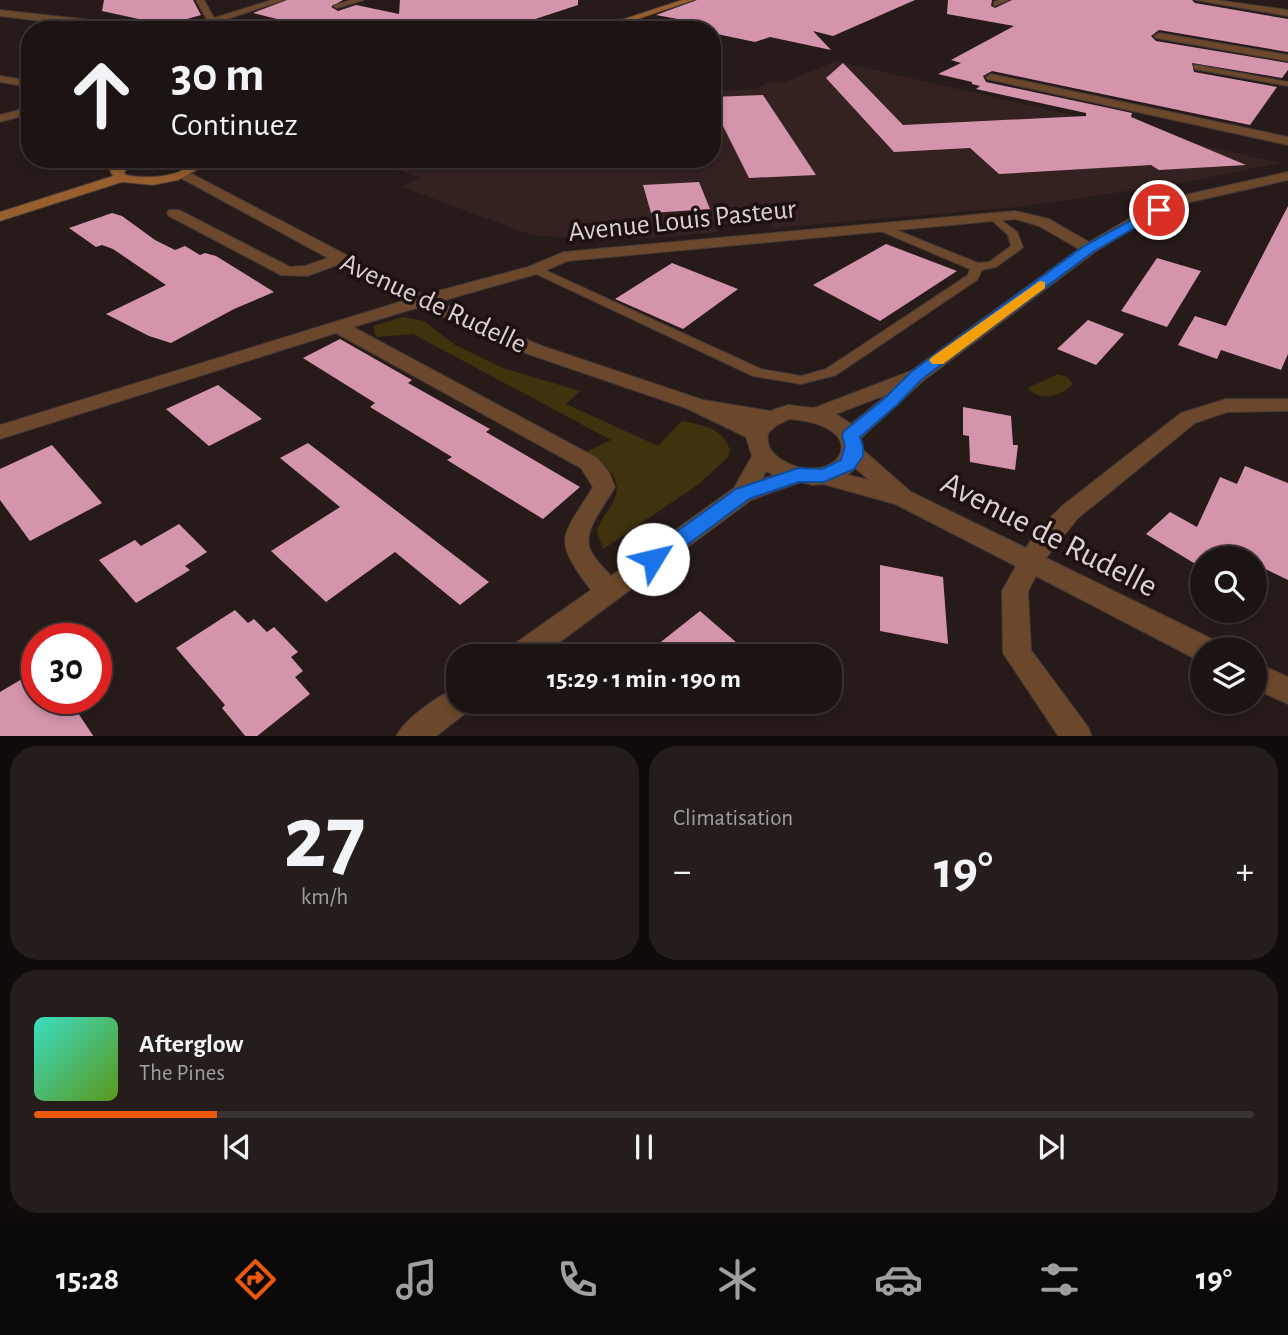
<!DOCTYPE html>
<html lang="fr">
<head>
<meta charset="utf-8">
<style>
  :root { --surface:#1c1413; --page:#251d1c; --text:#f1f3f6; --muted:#a09ea0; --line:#3a3333; --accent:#ea580c }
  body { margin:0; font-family:"Alegreya Sans",sans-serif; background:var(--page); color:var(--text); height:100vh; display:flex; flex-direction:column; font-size:26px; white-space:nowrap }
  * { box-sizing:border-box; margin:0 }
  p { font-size:23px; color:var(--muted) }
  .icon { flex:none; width:38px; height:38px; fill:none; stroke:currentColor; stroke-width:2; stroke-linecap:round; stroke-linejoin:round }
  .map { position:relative; height:736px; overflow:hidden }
  .drawer { display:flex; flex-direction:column; gap:10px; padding:10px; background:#0f0b0a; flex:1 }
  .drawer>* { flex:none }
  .guide { position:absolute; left:21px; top:21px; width:700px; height:147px; border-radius:28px; box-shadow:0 4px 10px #0003,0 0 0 2px var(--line); background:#1c1413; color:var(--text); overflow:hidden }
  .tools { position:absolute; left:1190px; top:546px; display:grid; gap:14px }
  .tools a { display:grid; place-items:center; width:77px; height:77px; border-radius:50%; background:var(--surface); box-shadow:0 4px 10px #0003,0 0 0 2px var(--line); font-size:35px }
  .speed { position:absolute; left:21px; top:623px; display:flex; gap:14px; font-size:35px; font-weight:700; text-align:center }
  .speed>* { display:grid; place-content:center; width:91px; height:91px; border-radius:50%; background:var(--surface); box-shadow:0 4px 10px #0003,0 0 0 2px var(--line); line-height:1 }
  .speed .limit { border:10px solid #d22; background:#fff; color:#111 }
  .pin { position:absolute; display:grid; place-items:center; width:60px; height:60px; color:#fff; margin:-30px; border:4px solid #fff; border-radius:50%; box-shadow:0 2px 7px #0007 }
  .me { position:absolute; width:77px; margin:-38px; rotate:54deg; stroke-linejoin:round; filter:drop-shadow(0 0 5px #0008) }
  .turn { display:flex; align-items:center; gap:24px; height:147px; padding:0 35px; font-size:32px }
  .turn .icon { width:91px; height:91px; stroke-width:2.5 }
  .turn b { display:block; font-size:49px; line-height:60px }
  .big { font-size:52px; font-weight:700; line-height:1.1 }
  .drawer .card { flex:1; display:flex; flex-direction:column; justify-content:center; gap:10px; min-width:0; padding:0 24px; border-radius:28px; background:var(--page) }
  .drawer .dial { align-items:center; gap:0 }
  .dial b { font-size:91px; line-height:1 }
  .song { display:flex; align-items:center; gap:21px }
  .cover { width:84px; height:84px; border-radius:10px; background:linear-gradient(135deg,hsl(170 70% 55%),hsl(90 70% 35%)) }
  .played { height:7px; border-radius:4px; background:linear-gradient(90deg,var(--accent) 15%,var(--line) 15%) }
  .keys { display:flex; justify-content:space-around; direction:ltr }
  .heat { display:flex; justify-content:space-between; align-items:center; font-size:38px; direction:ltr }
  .drawer .tiles { flex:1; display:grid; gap:10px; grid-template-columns:1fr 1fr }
  .card:last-child { grid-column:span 2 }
  .trip { position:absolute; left:446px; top:644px; width:396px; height:70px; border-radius:28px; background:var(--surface); box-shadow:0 4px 10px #0003,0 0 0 2px var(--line); font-weight:700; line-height:70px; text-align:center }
  .dock { display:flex; height:112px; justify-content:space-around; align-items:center; background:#0b0808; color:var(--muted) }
  .dock .icon { width:49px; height:49px }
  .dock .selected { color:var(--accent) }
  .dock b { font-size:32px; color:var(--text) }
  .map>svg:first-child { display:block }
</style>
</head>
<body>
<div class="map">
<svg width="1288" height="737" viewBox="0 0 1288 737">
  <rect width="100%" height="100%" fill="#261b19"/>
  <!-- built -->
  <path fill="#332220" d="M836 61 1280 163 1176 184 1018 207 773 228 767 220 715 225 718 232 653 238 581 239 532 235 402 187 420 178 390 167 410 159H712V91L754 89 773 81 783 83Z"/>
  <!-- green -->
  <g fill="#3f330e">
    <path d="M403 317 424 321 455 345 503 368 580 391 566 404 658 446 682 421C703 425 723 428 730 450L728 457 699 484 603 549 597 531C600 521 606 514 611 506 627 481 607 464 586 452L611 440 413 334 376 337 373 326Z"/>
    <path d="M1058 374 1067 377 1073 384C1060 397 1040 402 1028 388Z"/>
  </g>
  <!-- building -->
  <g fill="#d494ac">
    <path d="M104 0H193L201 15 166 25 102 11Z"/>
    <path d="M287 0H343L331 7 338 11 356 5 399 14 400 0H578V5L502 30H321L253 13Z"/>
    <path d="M697 0H915L833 36 813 31 831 50 770 37 755 42 712 33V30L698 29 710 25 656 15Z"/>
    <path d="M948 0H992L991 6 995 8 1012 0H1192L1195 3 1288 19V52L1159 30 1151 36 1156 41 1288 63V70L1282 78 1192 63 1194 72 1277 87 1250 125 992 71 983 76 986 82 1132 113 1131 117 1246 165 1159 170 1151 165 999 174 970 148 894 152 826 78 843 63 903 125 1086 116V113L976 89 980 86 972 84V82L938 74 961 63 951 60 1014 26 947 14Z"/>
    <path d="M763 95 816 175 749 178 712 104V97Z"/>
    <path d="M699 182 710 209 651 213 643 185Z"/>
    <path d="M1288 206V354L1281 370 1221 350 1217 359 1178 345 1195 316 1226 326Z"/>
    <path d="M112 213 122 216 155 240 175 250 185 246 200 255 205 253 216 256 274 292 234 309 171 343 149 336 106 314 166 285 113 249 102 245 96 247 69 228Z"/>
    <path d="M886 244 957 271 880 321 813 285Z"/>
    <path d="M1157 258 1201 271 1167 327 1121 311Z"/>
    <path d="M672 263 738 289 683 329 615 299Z"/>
    <path d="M1088 320 1124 334 1096 365 1057 349Z"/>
    <path d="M340 339 412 380 408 383 490 429 486 432 580 487 543 519 447 460 452 457 370 407 375 403 303 358Z"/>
    <path d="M218 385 262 419 209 446 166 409Z"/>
    <path d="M963 407 1011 416 1013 445H1018L1015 470 970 462 969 436 963 435Z"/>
    <path d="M308 443 489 582 460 605 395 552 326 602 271 551 340 507 280 458Z"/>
    <path d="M52 445 102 503 30 541 0 500V469Z"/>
    <path d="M1245 466 1288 483V580L1255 564V558H1202V568L1146 534 1170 512 1197 527 1220 477 1237 484Z"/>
    <path d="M179 524 207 552 185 566 190 570 136 603 99 560 135 540 141 546Z"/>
    <path d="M880 565 943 577 948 644 880 631Z"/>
    <path d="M235 610 248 623 254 619 267 632 274 627 298 652 291 657 303 671 295 677 310 694 256 737H246L222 708 225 705 176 648Z"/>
    <path d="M700 611 752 656H643Z"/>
    <path d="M37 670V698H68L94 737H0V692Z"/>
  </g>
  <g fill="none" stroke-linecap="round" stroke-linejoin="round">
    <!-- service casing -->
    <g stroke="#433836" stroke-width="2">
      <g id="service">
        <path d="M1197 65 1288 82V86L1194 69V65Z"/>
        <path d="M992 213 1017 232 1023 247 1021 249 996 267 982 270 977 280 836 375 801 384 753 376 528 270 530 267H538L761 369 801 376 826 369 968 275 970 269 876 229V225H884L978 263 989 262 1011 246 1008 235 987 216Z"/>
      </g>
    </g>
    <!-- minor casing -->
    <g stroke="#433836" stroke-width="2">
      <g id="minor">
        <path d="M196 0H204L214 18 272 0H284L215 23 204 30H193L207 20Z"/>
        <path d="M351 0H364L337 8 333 6Z"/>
        <path d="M999 0H1009L994 6V2Z"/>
        <path d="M1195 0H1216L1288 10V16Z"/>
        <path d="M0 10 108 22 118 30 0 16Z"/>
        <path d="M1159 33 1288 55V61L1156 38 1154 36Z"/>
        <path d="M991 74 1288 137V145L987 79 986 77Z"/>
        <path d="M0 76 30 81V87L0 82Z"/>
        <path d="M30 107V114L0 122V115Z"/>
        <path d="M186 171 423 295 528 267 564 252 1015 211 1049 219 1089 242 1132 217 1176 197 1288 172V180L1186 203 1142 223 1095 252 924 380 861 438 863 450 911 492 1026 548 1037 531 1062 506 1181 413 1226 399H1288V411L1227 412 1195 423 1078 518 1046 558 1214 640 1218 649H1202V660L1194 658 1036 576 1028 591 1031 650 1088 727 1092 737H1059L1003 653 1002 591 1016 566 895 504 823 484 812 485 801 482 751 500 541 656H506L510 647 591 590C552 538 561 539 593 487L581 468 336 333 0 439V425L406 300 340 264 307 276 281 275 169 216 167 213 169 210H179L290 267 305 266 328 258 181 178 179 175ZM1015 219 1039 226 1079 249 911 371 814 408 788 405 770 411 703 400 542 346 438 302 540 273 567 261ZM420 307 528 354 686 408 746 437 752 456 734 488 611 576C604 568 594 559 590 549 582 531 607 502 615 487L609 472 597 458 353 327ZM888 394 851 424 836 414ZM789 419C880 426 836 492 782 460 772 454 766 446 768 433L777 425ZM855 468 869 480 848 475ZM766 471 774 475 762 479Z"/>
        <path d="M1255 662 1288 677V704L1255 689Z"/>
        <path d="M458 688V702H472L468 711 435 737H396C404 719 440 694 458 688Z"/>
      </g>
    </g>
    <!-- secondary casing -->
    <g stroke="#433836" stroke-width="2">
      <g id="secondary">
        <path d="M682 0H694L605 30H591Z"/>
        <path d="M125 159H140L124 172 126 175C146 179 184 178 196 159H209V163L178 180 153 185 122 182 0 221V212L113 176 110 171Z"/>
      </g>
    </g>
    <!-- service -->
    <use href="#service" fill="#6b482b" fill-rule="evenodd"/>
    <!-- minor -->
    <use href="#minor" fill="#6b482b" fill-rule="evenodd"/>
    <!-- secondary -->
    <use href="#secondary" fill="#975e2e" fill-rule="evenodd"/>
  </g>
  <!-- route -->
  <path fill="#1a73e8" stroke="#114b97" stroke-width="2" d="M1155 207 1165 210 1093 252 922 379 898 404 860 437 863 446V456L854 469 824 482H799L749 499 660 565 653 567 645 565 642 559 645 554 736 489 798 468 822 469 841 460 845 446 842 436 844 431 886 397 911 372 1084 246Z"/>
  <!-- slow -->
  <path fill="#f59e0b" d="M1040 281 1045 282V288L943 364H932L929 360 932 357Z"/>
  <g text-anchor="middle" stroke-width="7" stroke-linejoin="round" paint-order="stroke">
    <!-- street labels -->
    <g font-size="28" fill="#d9d0cf" stroke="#1c1110">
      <text transform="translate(682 219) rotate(-6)" y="10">Avenue Louis Pasteur</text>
      <text transform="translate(434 302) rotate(25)" y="10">Avenue de Rudelle</text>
    </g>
    <!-- near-street labels -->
    <g font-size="33" fill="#d9d0cf" stroke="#1c1110">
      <text transform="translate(1050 533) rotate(27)" y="12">Avenue de Rudelle</text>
    </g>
  </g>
</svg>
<div class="tools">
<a><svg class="icon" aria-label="search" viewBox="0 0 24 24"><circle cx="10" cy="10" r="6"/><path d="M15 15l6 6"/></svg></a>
<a><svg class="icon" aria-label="layers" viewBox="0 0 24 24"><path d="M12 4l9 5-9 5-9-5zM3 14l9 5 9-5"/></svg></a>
</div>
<div class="speed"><div class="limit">30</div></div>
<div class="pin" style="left:1159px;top:210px;background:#d93025"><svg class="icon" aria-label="arrive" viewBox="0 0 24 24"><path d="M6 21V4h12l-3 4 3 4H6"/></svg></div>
<svg class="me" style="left:653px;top:559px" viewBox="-20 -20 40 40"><circle r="19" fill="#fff"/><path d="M0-13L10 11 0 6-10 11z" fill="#1a73e8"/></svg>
<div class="trip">15:29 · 1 min · 190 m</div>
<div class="guide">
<div class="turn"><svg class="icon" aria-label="ahead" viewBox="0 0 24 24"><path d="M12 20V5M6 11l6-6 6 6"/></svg><div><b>30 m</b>Continuez</div></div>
</div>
</div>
<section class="drawer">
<div class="tiles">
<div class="card dial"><b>27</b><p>km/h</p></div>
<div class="card"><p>Climatisation</p>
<div class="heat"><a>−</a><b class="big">19°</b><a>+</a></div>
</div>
<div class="card">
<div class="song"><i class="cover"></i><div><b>Afterglow</b><p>The Pines</p></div></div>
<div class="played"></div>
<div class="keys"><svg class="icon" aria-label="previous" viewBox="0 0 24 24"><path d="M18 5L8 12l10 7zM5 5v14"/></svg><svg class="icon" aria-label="pause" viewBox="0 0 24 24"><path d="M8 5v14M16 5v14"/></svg><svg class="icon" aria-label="next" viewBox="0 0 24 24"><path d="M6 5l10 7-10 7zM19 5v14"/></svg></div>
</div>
</div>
</section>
<nav class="dock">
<b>15:28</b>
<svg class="icon selected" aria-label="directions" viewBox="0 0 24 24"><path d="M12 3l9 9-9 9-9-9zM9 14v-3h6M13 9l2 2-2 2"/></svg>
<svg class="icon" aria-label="music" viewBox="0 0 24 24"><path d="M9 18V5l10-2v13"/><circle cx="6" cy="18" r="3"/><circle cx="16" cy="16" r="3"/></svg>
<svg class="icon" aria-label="phone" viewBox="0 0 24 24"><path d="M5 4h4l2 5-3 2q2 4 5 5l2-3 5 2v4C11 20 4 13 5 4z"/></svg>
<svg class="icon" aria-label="climate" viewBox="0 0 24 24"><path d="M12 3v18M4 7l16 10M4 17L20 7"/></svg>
<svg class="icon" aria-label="car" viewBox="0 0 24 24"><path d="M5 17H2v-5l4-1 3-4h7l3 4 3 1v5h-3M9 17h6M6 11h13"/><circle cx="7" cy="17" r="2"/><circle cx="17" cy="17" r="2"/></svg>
<svg class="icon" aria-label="filters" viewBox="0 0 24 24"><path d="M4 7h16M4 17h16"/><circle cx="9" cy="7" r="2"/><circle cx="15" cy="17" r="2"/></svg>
<b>19°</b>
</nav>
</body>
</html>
